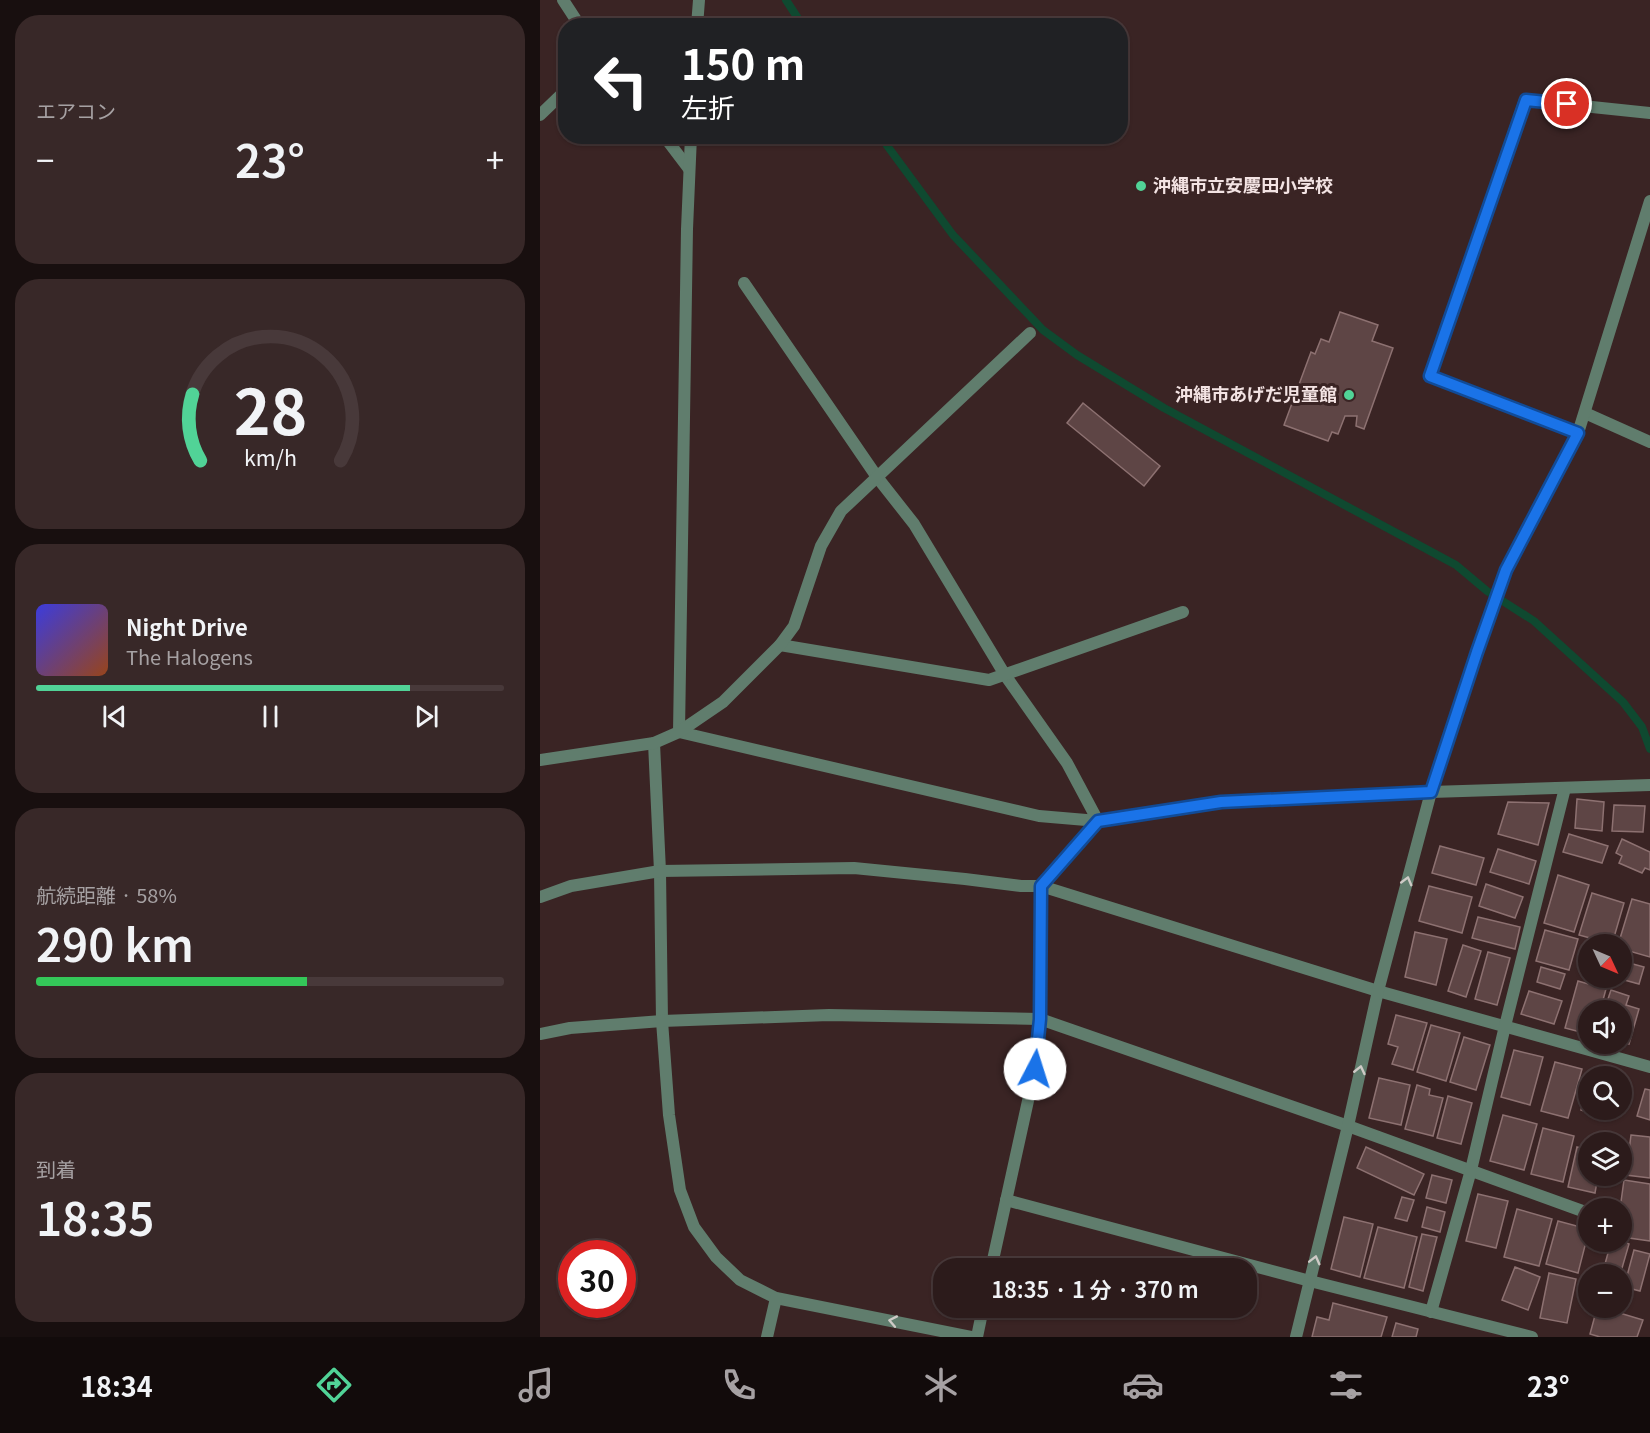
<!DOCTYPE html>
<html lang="ja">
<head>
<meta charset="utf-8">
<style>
  :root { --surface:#2c1b1b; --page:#382828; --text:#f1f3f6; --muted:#a6a1a3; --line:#48393a; --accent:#51d397 }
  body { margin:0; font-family:Georgia,"Noto Sans JP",serif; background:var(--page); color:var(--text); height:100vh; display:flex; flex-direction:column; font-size:22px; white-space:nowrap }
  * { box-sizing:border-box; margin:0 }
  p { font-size:20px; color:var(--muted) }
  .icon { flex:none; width:33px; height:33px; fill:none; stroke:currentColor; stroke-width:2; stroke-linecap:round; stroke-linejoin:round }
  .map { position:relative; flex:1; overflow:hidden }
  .sheet { display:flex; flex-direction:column; gap:15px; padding:15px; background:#180f0f; width:540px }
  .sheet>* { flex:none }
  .top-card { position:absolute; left:18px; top:18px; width:570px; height:126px; border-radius:24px; box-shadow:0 2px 4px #0004,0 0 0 2px var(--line); background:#202124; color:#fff; overflow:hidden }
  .needle { width:39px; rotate:134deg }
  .fabs { position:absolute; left:1038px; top:934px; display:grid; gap:12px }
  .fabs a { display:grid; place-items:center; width:54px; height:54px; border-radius:50%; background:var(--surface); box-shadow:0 2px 4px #0004,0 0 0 2px var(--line); font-size:30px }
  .speed { position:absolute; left:18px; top:1240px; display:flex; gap:12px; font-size:30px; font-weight:700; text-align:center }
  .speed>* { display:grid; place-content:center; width:78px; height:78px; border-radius:50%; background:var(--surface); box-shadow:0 2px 4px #0004,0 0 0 2px var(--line); line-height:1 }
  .speed .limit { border:9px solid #d22; background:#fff; color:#111 }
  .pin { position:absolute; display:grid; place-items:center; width:51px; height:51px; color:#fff; margin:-26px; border:3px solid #fff; border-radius:50%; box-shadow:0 2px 6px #0007 }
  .me { position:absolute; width:66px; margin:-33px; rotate:5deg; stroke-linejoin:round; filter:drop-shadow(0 0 4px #0008) }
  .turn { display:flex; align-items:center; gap:21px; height:126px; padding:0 24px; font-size:27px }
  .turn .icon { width:78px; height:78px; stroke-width:2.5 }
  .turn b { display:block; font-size:42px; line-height:51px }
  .big { font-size:45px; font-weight:600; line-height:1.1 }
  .sheet .widget { flex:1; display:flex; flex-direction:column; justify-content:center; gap:9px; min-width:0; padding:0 21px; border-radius:24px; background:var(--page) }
  .sheet .dial { align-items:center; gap:0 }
  .dial svg { height:156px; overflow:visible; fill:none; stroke:var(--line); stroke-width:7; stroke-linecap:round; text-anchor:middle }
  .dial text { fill:var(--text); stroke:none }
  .song { display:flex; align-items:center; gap:18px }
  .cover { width:72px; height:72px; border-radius:9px; background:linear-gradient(135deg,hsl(240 70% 55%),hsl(20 70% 35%)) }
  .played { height:6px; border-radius:3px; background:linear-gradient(90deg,var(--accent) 80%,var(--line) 80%) }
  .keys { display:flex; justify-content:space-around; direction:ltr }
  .heat { display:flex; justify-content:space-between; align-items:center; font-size:33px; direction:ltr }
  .charge { height:9px; border-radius:4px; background:linear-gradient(90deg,#34c759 58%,var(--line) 0) }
  .trip { position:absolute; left:393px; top:1258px; width:324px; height:60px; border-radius:24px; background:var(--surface); box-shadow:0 2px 4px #0004,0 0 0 2px var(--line); font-weight:600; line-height:60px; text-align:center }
  .dock { display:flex; height:96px; justify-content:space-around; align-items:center; background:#120b0b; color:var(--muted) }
  .dock .icon { width:42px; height:42px }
  .dock .on { color:var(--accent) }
  .dock b { font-size:27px; color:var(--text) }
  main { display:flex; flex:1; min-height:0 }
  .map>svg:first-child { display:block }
</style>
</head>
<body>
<main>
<section class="sheet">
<div class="widget"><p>エアコン</p>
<div class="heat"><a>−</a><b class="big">23°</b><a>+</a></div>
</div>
<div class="widget dial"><svg viewBox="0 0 100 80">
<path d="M14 69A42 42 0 1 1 86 69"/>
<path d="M14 69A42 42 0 0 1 10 35" stroke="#51d397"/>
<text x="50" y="56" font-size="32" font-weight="700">28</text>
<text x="50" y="72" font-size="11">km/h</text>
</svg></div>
<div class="widget">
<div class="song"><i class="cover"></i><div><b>Night Drive</b><p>The Halogens</p></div></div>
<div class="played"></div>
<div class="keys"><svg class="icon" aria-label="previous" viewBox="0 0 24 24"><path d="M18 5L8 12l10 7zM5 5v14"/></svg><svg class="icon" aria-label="pause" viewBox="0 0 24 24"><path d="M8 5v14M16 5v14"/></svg><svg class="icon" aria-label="next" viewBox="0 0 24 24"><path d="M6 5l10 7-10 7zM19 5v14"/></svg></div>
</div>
<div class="widget"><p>航続距離 · 58%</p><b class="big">290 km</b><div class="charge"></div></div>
<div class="widget"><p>到着</p><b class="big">18:35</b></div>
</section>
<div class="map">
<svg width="1110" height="1337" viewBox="0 0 1110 1337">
  <rect width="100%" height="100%" fill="#3a2424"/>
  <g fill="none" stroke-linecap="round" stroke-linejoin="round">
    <!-- stream -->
    <g stroke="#0f4930" stroke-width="8">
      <path d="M246 0 263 26"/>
      <path d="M340 136 413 235 503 330 537 355 624 408 916 565 947 591 994 621 1083 702 1102 727 1110 749"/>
    </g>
  </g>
  <!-- building -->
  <g fill="#5e4545" stroke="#8d7171" stroke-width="1.5">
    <path d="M800 312 838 325 832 341 853 348 824 429 816 426 817 416H805L798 434 792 432 788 441 744 425 771 352 775 354 781 339 789 342Z"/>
    <path d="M543 403 620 466 604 486 527 423Z"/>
    <path d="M1037 799 1064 802 1062 831 1035 828Z"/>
    <path d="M968 802 1009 803 998 845 958 834Z"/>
    <path d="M1074 805 1105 806 1103 832 1072 831Z"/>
    <path d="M1029 834 1068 846 1062 863 1023 852Z"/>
    <path d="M1082 839 1110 852V870L1105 868 1102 873 1079 863 1082 856 1076 853Z"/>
    <path d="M900 846 944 858 936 885 892 873Z"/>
    <path d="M958 849 996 861 989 884 950 872Z"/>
    <path d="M1018 875 1049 885 1034 932 1004 923Z"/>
    <path d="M946 884 983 897 975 918 939 906Z"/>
    <path d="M889 886 932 897 922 933 879 921Z"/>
    <path d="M1052 893 1084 903 1072 944 1039 935Z"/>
    <path d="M1092 899 1110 904V957L1082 949V945H1078Z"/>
    <path d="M938 917 980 927 975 949 932 938Z"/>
    <path d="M1005 930 1038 939 1029 970 996 961Z"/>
    <path d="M875 932 907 939 896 985 865 977Z"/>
    <path d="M923 945 941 951 926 997 908 991Z"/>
    <path d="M948 952 970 958 957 1005 935 999Z"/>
    <path d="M1082 961 1104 967 1099 984 1077 978H1082Z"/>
    <path d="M1001 967 1025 974 1020 989 997 982Z"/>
    <path d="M1038 981 1066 989 1060 1011H1048V1034L1025 1028Z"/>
    <path d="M1071 990 1089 996 1086 1005 1099 1009 1089 1044 1082 1042V1011H1064Z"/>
    <path d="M989 991 1022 1001 1014 1024 981 1014Z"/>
    <path d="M856 1015 887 1023 873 1070 852 1064 858 1047 848 1044Z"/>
    <path d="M891 1025 920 1033 906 1081 877 1072Z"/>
    <path d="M924 1037 950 1045 936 1090 910 1082Z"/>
    <path d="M974 1050 1003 1057 990 1105 961 1097Z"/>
    <path d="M1015 1062 1042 1069 1028 1118 1001 1111Z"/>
    <path d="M839 1078 870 1085 861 1125 829 1118Z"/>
    <path d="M877 1085 890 1089 889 1095 903 1098 893 1136 865 1129Z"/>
    <path d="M1048 1086V1110H1068L1065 1118 1041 1110Z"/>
    <path d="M1105 1089 1110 1090V1120L1097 1116Z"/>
    <path d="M908 1096 932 1103 921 1144 897 1138Z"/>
    <path d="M963 1115 997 1124 984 1170 950 1161Z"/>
    <path d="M1003 1128 1034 1136 1023 1182 991 1174Z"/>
    <path d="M1091 1135 1110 1137V1178L1086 1175Z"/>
    <path d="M826 1147 884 1174 874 1195 817 1168Z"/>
    <path d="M1037 1147 1048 1150V1176H1058L1055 1193 1028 1187Z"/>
    <path d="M892 1175 912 1180 906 1203 886 1198Z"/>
    <path d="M1084 1180 1110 1184V1241L1082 1237V1209H1080Z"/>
    <path d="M938 1194 968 1201 956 1248 926 1241Z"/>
    <path d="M862 1197 874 1200 867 1221 855 1218Z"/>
    <path d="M887 1207 905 1212 900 1232 882 1227Z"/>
    <path d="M977 1209 1012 1219 999 1266 964 1257Z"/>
    <path d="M804 1217 833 1224 820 1277 791 1269Z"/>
    <path d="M1018 1221 1048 1229V1234L1038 1273 1006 1264Z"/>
    <path d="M838 1227 877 1237 864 1288 824 1278Z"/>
    <path d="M882 1234 897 1237 883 1291 869 1287Z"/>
    <path d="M1082 1241 1089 1244 1080 1275H1062L1071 1242Z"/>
    <path d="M1094 1250 1110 1254 1100 1291 1084 1287Z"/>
    <path d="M975 1267 1000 1277 988 1310 962 1300Z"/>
    <path d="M1009 1273 1036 1279 1027 1323 1000 1318Z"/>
    <path d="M793 1303 847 1317 841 1337H772L777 1317 789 1320Z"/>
    <path d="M1057 1308H1063L1103 1320 1097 1337H1060L1050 1334Z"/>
    <path d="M856 1323 878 1329 876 1337H852Z"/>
  </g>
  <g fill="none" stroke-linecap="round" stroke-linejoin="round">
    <!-- street -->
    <g stroke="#607d6d" stroke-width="12">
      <path d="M23 0 40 26"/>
      <path d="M157 26 159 0"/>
      <path d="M0 115 26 90"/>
      <path d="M124 136 149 169"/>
      <path d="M204 283 337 477 374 524 465 675 527 763 558 821"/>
      <path d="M1045 413 1110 442"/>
      <path d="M1038 433 890 376 985 100 1110 113"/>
      <path d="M240 645 449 680 643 612"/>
      <path d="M139 732 499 816 558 821 681 802 891 792 1110 785"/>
      <path d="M139 732 147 229 151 136"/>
      <path d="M114 743 120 871 122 1021 129 1115 140 1190 154 1227 176 1257 200 1280 236 1298 431 1337"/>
      <path d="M0 760 114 743 139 732 183 702 240 645 254 626 281 546 301 511 490 333"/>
      <path d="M0 897 31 886 120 871 314 868 425 879 481 886H501L838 991 1110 1067"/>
      <path d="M0 1034 30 1028 122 1021 289 1015 500 1019 808 1126 1048 1213"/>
      <path d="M466 1200 770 1281 992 1337"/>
      <path d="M451 1269 495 1069 500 1019 501 886 558 821"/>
      <path d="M891 1312 931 1170 965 1026 1025 788"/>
      <path d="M227 1337 236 1298"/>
      <path d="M437 1337 443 1308"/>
      <path d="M756 1337 808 1126 838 991 891 792 937 652 966 570 1038 433 1110 201"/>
    </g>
  </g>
  <!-- one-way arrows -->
  <defs><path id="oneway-chevron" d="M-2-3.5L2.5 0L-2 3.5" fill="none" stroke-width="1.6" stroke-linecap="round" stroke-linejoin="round" transform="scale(1.5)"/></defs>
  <g stroke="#cecac6">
    <use href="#oneway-chevron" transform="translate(867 881) rotate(-75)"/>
    <use href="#oneway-chevron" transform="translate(820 1070) rotate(-77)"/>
    <use href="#oneway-chevron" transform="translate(775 1260) rotate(-76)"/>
    <use href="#oneway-chevron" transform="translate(353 1321) rotate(-169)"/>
  </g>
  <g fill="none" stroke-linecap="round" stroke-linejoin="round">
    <!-- route casing -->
    <g stroke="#114b97" stroke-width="15">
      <path id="route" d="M495 1069 500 1019 501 886 558 821 681 802 891 792 937 652 966 570 1038 433 890 376 986 100 1027 104"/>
    </g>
    <!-- route -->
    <use href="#route" stroke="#1a73e8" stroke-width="10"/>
  </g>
  <!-- markers -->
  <g fill="#51d397" stroke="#3a2424" stroke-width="2">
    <circle cx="601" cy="186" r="6"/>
    <circle cx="809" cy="395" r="6"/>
  </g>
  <g text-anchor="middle" stroke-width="6" stroke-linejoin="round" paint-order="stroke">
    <!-- poi labels -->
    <g font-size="18" font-weight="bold" fill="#f3e3e3" stroke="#3a2424" text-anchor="start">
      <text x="613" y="192">沖縄市立安慶田小学校</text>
      <text x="797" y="401" text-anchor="end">沖縄市あげだ児童館</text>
    </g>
  </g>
</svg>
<div class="fabs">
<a><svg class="needle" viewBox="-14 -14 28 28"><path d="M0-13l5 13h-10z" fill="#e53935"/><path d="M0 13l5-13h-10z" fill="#a6a1a3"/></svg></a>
<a><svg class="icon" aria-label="sound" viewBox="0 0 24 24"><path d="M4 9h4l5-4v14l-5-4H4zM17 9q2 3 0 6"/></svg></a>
<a><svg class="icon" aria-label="search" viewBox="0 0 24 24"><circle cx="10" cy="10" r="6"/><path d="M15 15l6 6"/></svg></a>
<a><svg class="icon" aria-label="layers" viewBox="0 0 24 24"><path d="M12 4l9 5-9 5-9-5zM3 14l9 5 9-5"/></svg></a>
<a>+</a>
<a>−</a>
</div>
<div class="speed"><div class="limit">30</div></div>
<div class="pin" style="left:1027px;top:104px;background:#d93025"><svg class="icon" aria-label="arrive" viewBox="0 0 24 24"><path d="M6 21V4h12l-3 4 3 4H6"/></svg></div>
<svg class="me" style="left:495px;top:1069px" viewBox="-20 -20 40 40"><circle r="19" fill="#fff"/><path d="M0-13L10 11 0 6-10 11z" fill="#1a73e8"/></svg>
<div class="trip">18:35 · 1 分 · 370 m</div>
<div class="top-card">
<div class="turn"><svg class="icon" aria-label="left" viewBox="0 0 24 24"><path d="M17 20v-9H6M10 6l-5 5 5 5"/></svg><div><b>150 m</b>左折</div></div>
</div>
</div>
</main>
<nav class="dock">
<b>18:34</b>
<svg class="icon on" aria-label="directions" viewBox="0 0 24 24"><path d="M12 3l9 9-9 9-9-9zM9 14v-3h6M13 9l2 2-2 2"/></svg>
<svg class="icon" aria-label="music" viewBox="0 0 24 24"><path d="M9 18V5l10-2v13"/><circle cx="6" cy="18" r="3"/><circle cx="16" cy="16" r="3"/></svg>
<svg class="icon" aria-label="phone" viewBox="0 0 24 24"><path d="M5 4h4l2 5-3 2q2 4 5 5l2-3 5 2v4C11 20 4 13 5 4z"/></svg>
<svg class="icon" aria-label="climate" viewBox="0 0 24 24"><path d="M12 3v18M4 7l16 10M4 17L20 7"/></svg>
<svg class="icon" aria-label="car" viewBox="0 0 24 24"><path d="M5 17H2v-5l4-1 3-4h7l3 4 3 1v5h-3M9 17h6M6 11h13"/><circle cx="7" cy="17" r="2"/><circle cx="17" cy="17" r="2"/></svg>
<svg class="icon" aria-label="filters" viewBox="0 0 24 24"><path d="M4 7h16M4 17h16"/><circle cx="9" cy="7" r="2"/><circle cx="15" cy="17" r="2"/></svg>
<b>23°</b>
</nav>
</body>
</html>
